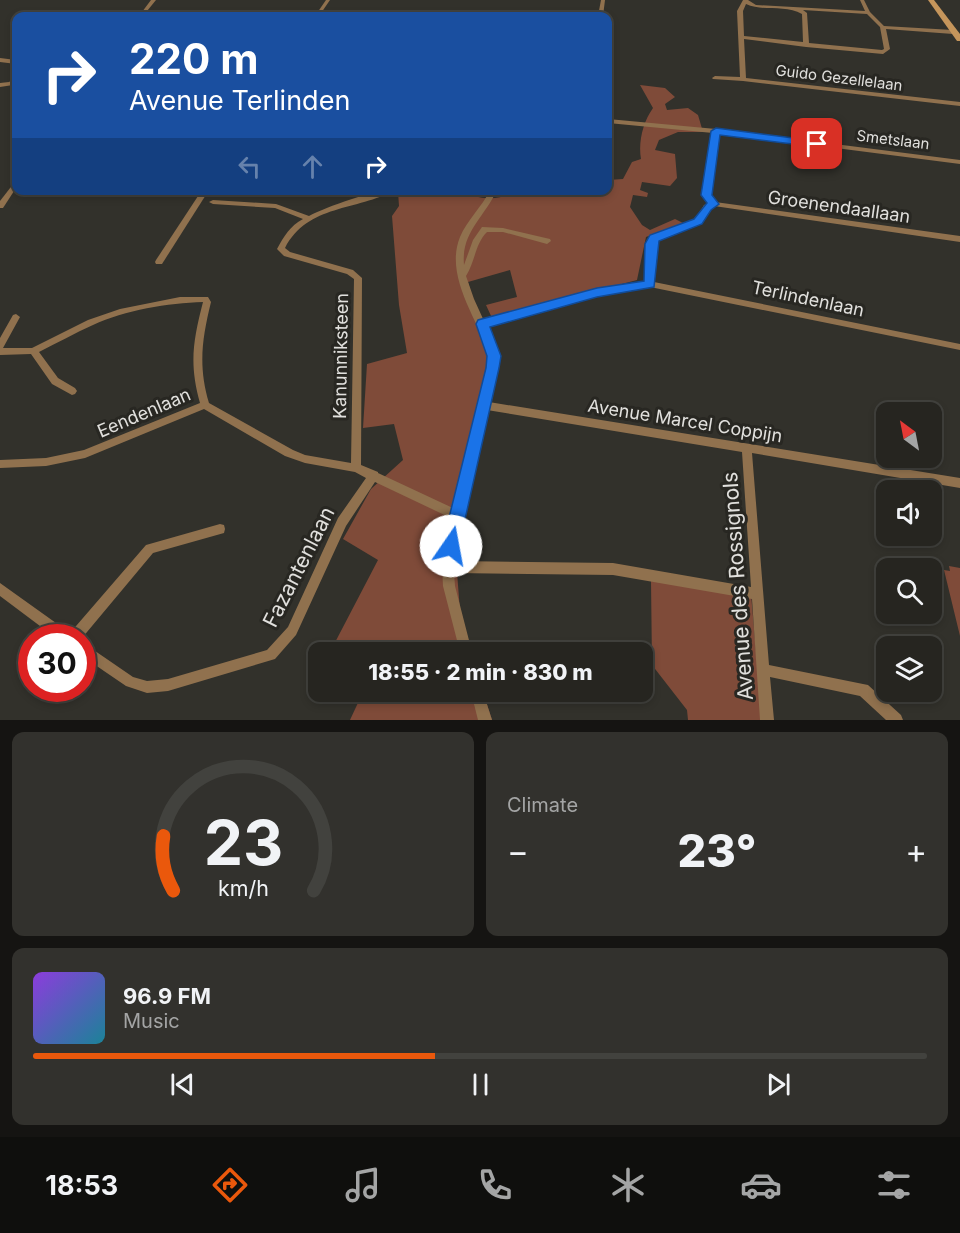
<!DOCTYPE html>
<html lang="en">
<head>
<meta charset="utf-8">
<style>
  :root { --surface:#262520; --page:#32312d; --text:#f1f3f6; --muted:#a4a5a5; --line:#42423e; --accent:#ea580c }
  body { margin:0; font-family:Inter,sans-serif; background:var(--page); color:var(--text); height:100vh; display:flex; flex-direction:column; font-size:22px; white-space:nowrap }
  * { box-sizing:border-box; margin:0 }
  p { font-size:20px; color:var(--muted) }
  .icon { flex:none; width:33px; height:33px; fill:none; stroke:currentColor; stroke-width:2; stroke-linecap:round; stroke-linejoin:round }
  .map { position:relative; height:720px; overflow:hidden }
  .sheet { display:flex; flex-direction:column; gap:12px; padding:12px; background:#151412; flex:1 }
  .sheet>* { flex:none }
  .hud { position:absolute; left:12px; top:12px; width:600px; height:183px; border-radius:12px; box-shadow:0 3px 9px #0003,0 0 0 2px var(--line); background:#1a4fa0; color:#fff; overflow:hidden }
  .needle { width:39px; rotate:328deg }
  .fabs { position:absolute; left:876px; top:402px; display:grid; gap:12px }
  .fabs a { display:grid; place-items:center; width:66px; height:66px; border-radius:12px; background:var(--surface); box-shadow:0 3px 9px #0003,0 0 0 2px var(--line); font-size:30px }
  .speed { position:absolute; left:18px; top:624px; display:flex; gap:12px; font-size:30px; font-weight:700; text-align:center }
  .speed>* { display:grid; place-content:center; width:78px; height:78px; border-radius:50%; background:var(--surface); box-shadow:0 3px 9px #0003,0 0 0 2px var(--line); line-height:1 }
  .speed .limit { border:9px solid #d22; background:#fff; color:#111 }
  .pin { position:absolute; display:grid; place-items:center; width:51px; height:51px; color:#fff; margin:-26px; border-radius:12px; box-shadow:0 3px 9px #0006 }
  .me { position:absolute; width:66px; margin:-33px; rotate:12deg; stroke-linejoin:round; filter:drop-shadow(0 0 4px #0008) }
  .turn { display:flex; align-items:center; gap:21px; height:126px; padding:0 18px; font-size:27px }
  .turn .icon { width:78px; height:78px; stroke-width:2.5 }
  .turn b { display:block; font-size:42px; line-height:51px }
  .lanes { display:flex; align-items:center; height:57px; padding:0 18px; background:#0003; justify-content:center; gap:30px; direction:ltr }
  .lanes .off { opacity:.35 }
  .big { font-size:45px; font-weight:800; line-height:1.1 }
  .sheet .card { flex:1; display:flex; flex-direction:column; justify-content:center; gap:9px; min-width:0; padding:0 21px; border-radius:12px; background:var(--page) }
  .sheet .dial { align-items:center; gap:0 }
  .dial svg { height:156px; overflow:visible; fill:none; stroke:var(--line); stroke-width:7; stroke-linecap:round; text-anchor:middle }
  .dial text { fill:var(--text); stroke:none }
  .song { display:flex; align-items:center; gap:18px }
  .cover { width:72px; height:72px; border-radius:9px; background:linear-gradient(135deg,hsl(270 70% 55%),hsl(190 70% 35%)) }
  .played { height:6px; border-radius:3px; background:linear-gradient(90deg,var(--accent) 45%,var(--line) 45%) }
  .keys { display:flex; justify-content:space-around; direction:ltr }
  .heat { display:flex; justify-content:space-between; align-items:center; font-size:33px; direction:ltr }
  .sheet .tiles { flex:1; display:grid; gap:12px; grid-template-columns:1fr 1fr }
  .card:last-child { grid-column:span 2 }
  .trip { position:absolute; left:308px; top:642px; width:345px; height:60px; border-radius:12px; background:var(--surface); box-shadow:0 3px 9px #0003,0 0 0 2px var(--line); font-weight:800; line-height:60px; text-align:center }
  .dock { display:flex; height:96px; justify-content:space-around; align-items:center; background:#0f0f0d; color:var(--muted) }
  .dock .icon { width:42px; height:42px }
  .dock .on { color:var(--accent) }
  .dock b { font-size:27px; color:var(--text) }
  .map>svg:first-child { display:block }
</style>
</head>
<body>
<div class="map">
<svg width="960" height="720" viewBox="0 0 960 720">
  <rect width="100%" height="100%" fill="#32312b"/>
  <!-- green -->
  <g fill="#7f4b39">
    <path d="M640 85 665 88 675 97 665 104 667 110 688 108 698 115 703 132H678L659 140 655 150 675 154 677 178 670 186 642 182 640 190 648 193 647 197 633 195 630 207 642 225 650 230 675 219 683 223 646 237 637 280 492 318 486 305 517 297 510 270 468 282 489 358 453 520 460 611 472 652H330L378 560 343 539 371 489 403 460 394 424 363 428 367 364 407 353 399 305 392 216 399 206 398 192C407 189 450 188 458 191 478 198 495 203 515 191L608 190V180L623 179 632 162 641 159C638 142 643 122 653 108Z"/>
    <path d="M949 566 960 568V636L944 570 950 571Z"/>
    <path d="M651 581 751 594 762 720H688L687 710 652 665Z"/>
    <path d="M363 692H483L492 720H350Z"/>
  </g>
  <g fill="none" stroke-linecap="round" stroke-linejoin="round">
    <!-- street -->
    <g fill="#90714e" fill-rule="evenodd">
      <path d="M151 0H156L143 16H139Z"/>
      <path d="M326 0H330L319 16H315Z"/>
      <path d="M601 0H605L603 16H598Z"/>
      <path d="M743 0H748L756 5 865 11 860 0H864L870 12 884 26 953 30 956 32 953 34 886 29 890 49 883 54 806 47 744 39 746 78 960 102V106L743 81 713 79 712 78 715 76 740 77 737 11ZM746 4C764 12 785 4 802 14L803 42 744 36 743 11ZM803 10 867 14 880 27 884 49 882 50 809 43 807 13Z"/>
      <path d="M0 58 16 60V64L0 62Z"/>
      <path d="M16 78V82L13 85 0 87V83L9 82Z"/>
      <path d="M608 119 716 129 960 160V164L719 133 710 195 715 202 960 236V242L714 206 710 209 701 224 657 240 655 244 654 282 960 344V350L650 287 597 295 487 326 498 356 489 402 960 478V488L752 453 769 665 863 684 868 685 901 715 903 720H886L860 696 770 677 774 720H760L752 599 613 575 454 573 455 586 472 652H460L443 586 442 567 453 519 375 482 346 526 296 635 275 659 168 691 147 693 126 686 82 656V642L133 677 147 681 168 679 267 650 288 627 338 518 366 478 355 472 305 463 285 456 204 409 85 458 46 466 0 468V460L46 458 84 450 200 403C189 364 193 341 203 302 168 303 125 310 93 325 75 333 57 343 39 352L58 378 75 388 77 391 75 394 72 395 52 384 31 354 0 355V338L13 315 16 314 20 317 3 348H32L88 320 120 309 180 297H208L211 302C202 339 198 366 209 403L293 450 305 455 351 463 354 279 347 274 284 256 277 249C284 236 290 226 303 219L275 208 213 204 209 202 213 200 276 204 309 216C328 206 374 190 395 190 357 211 308 204 285 248L290 252 353 270 362 278 361 465 378 472V473L455 509 490 356C478 320 444 276 460 237 467 220 482 207 490 190H497C484 218 461 232 464 265L473 240 482 227 503 228 550 239 551 241 547 244 503 232H487C475 244 475 262 466 276L474 299 484 321 597 289 646 282 647 244 651 236 695 220 704 205 709 203 702 195 713 133 608 123ZM487 410 742 452 751 587 613 563 455 561Z"/>
      <path d="M16 182V188L3 208H0V201L14 183Z"/>
      <path d="M202 190H209L162 264H156L155 262 156 260Z"/>
      <path d="M220 524 224 525 225 529 224 533 153 553 82 638H56L0 596V583L70 633 146 545Z"/>
      <path d="M471 692H483L492 720H478Z"/>
    </g>
    <!-- secondary -->
    <path fill="#c5955b" fill-rule="evenodd" d="M928 0H934L960 34V41H957Z"/>
  </g>
  <!-- route -->
  <path fill="#1a73e8" stroke="#114b97" stroke-width="1.5" d="M716 128 817 141 822 144 817 147 720 135 712 195 719 204 711 210 702 224 659 241 654 287 597 297 490 327 501 356 499 368 459 546 457 552 451 554 445 552 442 546 486 368 487 356 476 324 478 320 597 288 644 281 645 244 650 235 694 219 707 203 701 195 711 131Z"/>
  <g text-anchor="middle" stroke-width="6" stroke-linejoin="round" paint-order="stroke">
    <!-- far-street labels -->
    <g font-size="15" fill="#e1e0dd" stroke="#282722">
      <text transform="translate(839 78) rotate(7)" y="5">Guido Gezellelaan</text>
      <text transform="translate(893 140) rotate(7)" y="5">Smetslaan</text>
    </g>
    <!-- street labels -->
    <g font-size="18" fill="#e1e0dd" stroke="#282722">
      <text transform="translate(839 207) rotate(8)" y="6">Groenendaallaan</text>
      <text transform="translate(808 299) rotate(12)" y="6">Terlindenlaan</text>
      <text transform="translate(341 356) rotate(-89)" y="6">Kanunniksteen</text>
      <text transform="translate(144 413) rotate(-23)" y="6">Eendenlaan</text>
      <text transform="translate(685 421) rotate(9)" y="6">Avenue Marcel Coppijn</text>
    </g>
    <!-- near-street labels -->
    <g font-size="21" fill="#e1e0dd" stroke="#282722">
      <text transform="translate(299 567) rotate(-63)" y="7">Fazantenlaan</text>
      <text transform="translate(738 586) rotate(-94)" y="7">Avenue des Rossignols</text>
    </g>
  </g>
</svg>
<div class="fabs">
<a><svg class="needle" viewBox="-14 -14 28 28"><path d="M0-13l5 13h-10z" fill="#e53935"/><path d="M0 13l5-13h-10z" fill="#a4a5a5"/></svg></a>
<a><svg class="icon" aria-label="sound" viewBox="0 0 24 24"><path d="M4 9h4l5-4v14l-5-4H4zM17 9q2 3 0 6"/></svg></a>
<a><svg class="icon" aria-label="search" viewBox="0 0 24 24"><circle cx="10" cy="10" r="6"/><path d="M15 15l6 6"/></svg></a>
<a><svg class="icon" aria-label="layers" viewBox="0 0 24 24"><path d="M12 4l9 5-9 5-9-5zM3 14l9 5 9-5"/></svg></a>
</div>
<div class="speed"><div class="limit">30</div></div>
<div class="pin" style="left:817px;top:144px;background:#d93025"><svg class="icon" aria-label="arrive" viewBox="0 0 24 24"><path d="M6 21V4h12l-3 4 3 4H6"/></svg></div>
<svg class="me" style="left:451px;top:546px" viewBox="-20 -20 40 40"><circle r="19" fill="#fff"/><path d="M0-13L10 11 0 6-10 11z" fill="#1a73e8"/></svg>
<div class="trip">18:55 · 2 min · 830 m</div>
<div class="hud">
<div class="turn"><svg class="icon" aria-label="right" viewBox="0 0 24 24"><path d="M7 20v-9h11M14 6l5 5-5 5"/></svg><div><b>220 m</b>Avenue Terlinden</div></div>
<div class="lanes"><svg class="icon off" aria-label="left" viewBox="0 0 24 24"><path d="M17 20v-9H6M10 6l-5 5 5 5"/></svg><svg class="icon off" aria-label="ahead" viewBox="0 0 24 24"><path d="M12 20V5M6 11l6-6 6 6"/></svg><svg class="icon" aria-label="right" viewBox="0 0 24 24"><path d="M7 20v-9h11M14 6l5 5-5 5"/></svg></div>
</div>
</div>
<section class="sheet">
<div class="tiles">
<div class="card dial"><svg viewBox="0 0 100 80">
<path d="M14 69A42 42 0 1 1 86 69"/>
<path d="M14 69A42 42 0 0 1 9 41" stroke="#ea580c"/>
<text x="50" y="56" font-size="32" font-weight="700">23</text>
<text x="50" y="72" font-size="11">km/h</text>
</svg></div>
<div class="card"><p>Climate</p>
<div class="heat"><a>−</a><b class="big">23°</b><a>+</a></div>
</div>
<div class="card">
<div class="song"><i class="cover"></i><div><b>96.9 FM</b><p>Music</p></div></div>
<div class="played"></div>
<div class="keys"><svg class="icon" aria-label="previous" viewBox="0 0 24 24"><path d="M18 5L8 12l10 7zM5 5v14"/></svg><svg class="icon" aria-label="pause" viewBox="0 0 24 24"><path d="M8 5v14M16 5v14"/></svg><svg class="icon" aria-label="next" viewBox="0 0 24 24"><path d="M6 5l10 7-10 7zM19 5v14"/></svg></div>
</div>
</div>
</section>
<nav class="dock">
<b>18:53</b>
<svg class="icon on" aria-label="directions" viewBox="0 0 24 24"><path d="M12 3l9 9-9 9-9-9zM9 14v-3h6M13 9l2 2-2 2"/></svg>
<svg class="icon" aria-label="music" viewBox="0 0 24 24"><path d="M9 18V5l10-2v13"/><circle cx="6" cy="18" r="3"/><circle cx="16" cy="16" r="3"/></svg>
<svg class="icon" aria-label="phone" viewBox="0 0 24 24"><path d="M5 4h4l2 5-3 2q2 4 5 5l2-3 5 2v4C11 20 4 13 5 4z"/></svg>
<svg class="icon" aria-label="climate" viewBox="0 0 24 24"><path d="M12 3v18M4 7l16 10M4 17L20 7"/></svg>
<svg class="icon" aria-label="car" viewBox="0 0 24 24"><path d="M5 17H2v-5l4-1 3-4h7l3 4 3 1v5h-3M9 17h6M6 11h13"/><circle cx="7" cy="17" r="2"/><circle cx="17" cy="17" r="2"/></svg>
<svg class="icon" aria-label="filters" viewBox="0 0 24 24"><path d="M4 7h16M4 17h16"/><circle cx="9" cy="7" r="2"/><circle cx="15" cy="17" r="2"/></svg>
</nav>
</body>
</html>
